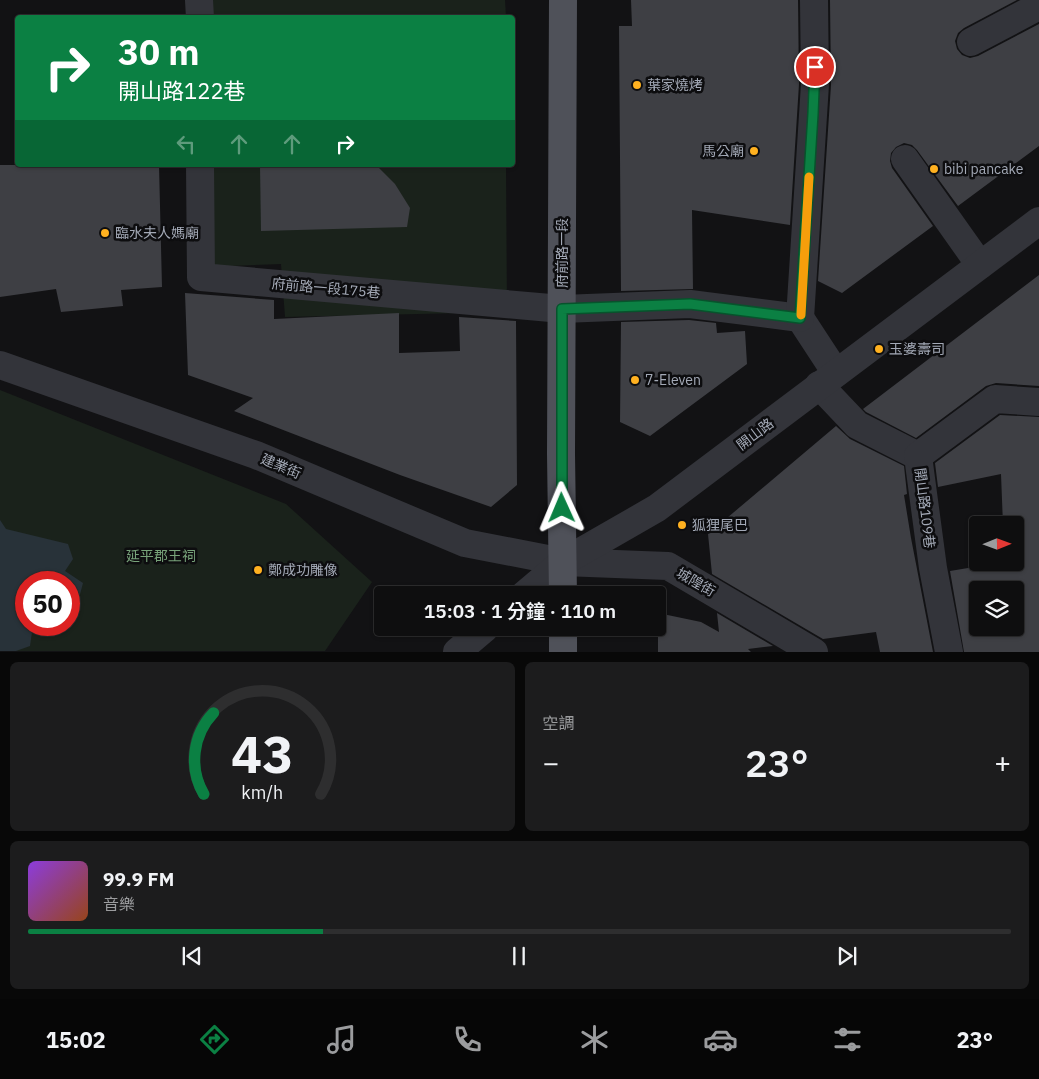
<!DOCTYPE html>
<html lang="zh-TW">
<head>
<meta charset="utf-8">
<style>
  :root { --surface:#0e0e0f; --page:#1c1c1d; --text:#f1f3f6; --muted:#9b9c9e; --line:#2e2e2f; --accent:#0b8043 }
  body { margin:0; font-family:"IBM Plex Sans","Noto Sans TC",sans-serif; background:var(--page); color:var(--text); height:100vh; display:flex; flex-direction:column; font-size:19px; white-space:nowrap }
  * { box-sizing:border-box; margin:0 }
  p { font-size:16px; color:var(--muted) }
  .icon { flex:none; width:28px; height:28px; fill:none; stroke:currentColor; stroke-width:2; stroke-linecap:round; stroke-linejoin:round }
  .map { position:relative; height:652px; overflow:hidden }
  .side { display:flex; flex-direction:column; gap:10px; padding:10px; background:#080808; flex:1 }
  .side>* { flex:none }
  .guide { position:absolute; left:15px; top:15px; width:500px; height:152px; border-radius:5px; box-shadow:0 1px 4px #0004,0 0 0 1px var(--line); background:#0b8043; color:#fff; overflow:hidden }
  .needle { width:32px; rotate:89deg }
  .tools { position:absolute; left:969px; top:516px; display:grid; gap:10px }
  .tools a { display:grid; place-items:center; width:55px; height:55px; border-radius:5px; background:var(--surface); box-shadow:0 1px 4px #0004,0 0 0 1px var(--line); font-size:25px }
  .speed { position:absolute; left:15px; top:571px; display:flex; gap:10px; font-size:25px; font-weight:700; text-align:center }
  .speed>* { display:grid; place-content:center; width:65px; height:65px; border-radius:50%; background:var(--surface); box-shadow:0 1px 4px #0004,0 0 0 1px var(--line); line-height:1 }
  .speed .limit { border:8px solid #d22; background:#fff; color:#111 }
  .pin { position:absolute; display:grid; place-items:center; width:42px; height:42px; color:#fff; margin:-21px; border:2px solid #fff; border-radius:50%; box-shadow:0 1px 5px #0007 }
  .me { position:absolute; width:55px; margin:-28px; rotate:359deg; stroke-linejoin:round; filter:drop-shadow(0 0 4px #0008) }
  .turn { display:flex; align-items:center; gap:18px; height:105px; padding:0 20px; font-size:22px }
  .turn .icon { width:65px; height:65px; stroke-width:2.5 }
  .turn b { display:block; font-size:35px; line-height:42px }
  .lanes { display:flex; align-items:center; height:48px; padding:0 20px; background:#0003; justify-content:center; gap:25px; direction:ltr }
  .lanes .off { opacity:.35 }
  .big { font-size:38px; font-weight:600; line-height:1.1 }
  .side .card { flex:1; display:flex; flex-direction:column; justify-content:center; gap:8px; min-width:0; padding:0 18px; border-radius:8px; background:var(--page) }
  .side .dial { align-items:center; gap:0 }
  .dial svg { height:130px; overflow:visible; fill:none; stroke:var(--line); stroke-width:7; stroke-linecap:round; text-anchor:middle }
  .dial text { fill:var(--text); stroke:none }
  .song { display:flex; align-items:center; gap:15px }
  .cover { width:60px; height:60px; border-radius:8px; background:linear-gradient(135deg,hsl(270 70% 55%),hsl(20 70% 35%)) }
  .played { height:5px; border-radius:2px; background:linear-gradient(90deg,var(--accent) 30%,var(--line) 30%) }
  .keys { display:flex; justify-content:space-around; direction:ltr }
  .heat { display:flex; justify-content:space-between; align-items:center; font-size:28px; direction:ltr }
  .side .tiles { flex:1; display:grid; gap:10px; grid-template-columns:1fr 1fr }
  .card:last-child { grid-column:span 2 }
  .trip { position:absolute; left:374px; top:586px; width:292px; height:50px; border-radius:5px; background:var(--surface); box-shadow:0 1px 4px #0004,0 0 0 1px var(--line); font-weight:600; line-height:50px; text-align:center }
  .tabs { display:flex; height:80px; justify-content:space-around; align-items:center; background:#060606; color:var(--muted) }
  .tabs .icon { width:35px; height:35px }
  .tabs .on { color:var(--accent) }
  .tabs b { font-size:22px; color:var(--text) }
  .map>svg:first-child { display:block }
</style>
</head>
<body>
<div class="map">
<svg width="1039" height="652" viewBox="0 0 1039 652">
  <rect width="100%" height="100%" fill="#121214"/>
  <!-- green -->
  <g fill="#1a221b" fill-rule="evenodd">
    <path d="M200 0H505L506 17H200Z"/>
    <path d="M202 165H506L507 312 285 317 281 264 203 267Z"/>
    <path d="M0 390 286 504 372 582 325 651H0ZM26 582H69V625H26Z"/>
  </g>
  <!-- water -->
  <path fill="#283239" d="M0 520 6 529 68 544 73 559 65 571 83 583 78 602 69 609V582H26V625H33L30 646 16 651H0Z"/>
  <!-- building -->
  <g fill="#3e3f44" fill-rule="evenodd">
    <path d="M631 0H798L799 84 790 225 692 210 693 289 621 291 619 26H632Z"/>
    <path d="M830 0H1017L964 28 958 33 955 41 957 49 962 55 970 58 978 56 1039 24V146L958 206 917 150 912 145 904 143 896 147 891 153 890 161 892 168 933 226 842 293 818 281 831 85Z"/>
    <path d="M0 165H159L162 287 121 290 123 306 61 312 56 289 0 297Z"/>
    <path d="M260 165H376L395 184 410 208 407 227 261 231Z"/>
    <path d="M1039 275V386L996 383 986 386 916 438 866 412 863 409Z"/>
    <path d="M185 293 274 300V319L399 313V353L460 351 459 317 516 321 517 485 491 507 400 475 234 411 253 398 188 375Z"/>
    <path d="M689 320 716 323 717 333 745 331 747 364 650 436 620 422 621 322Z"/>
    <path d="M1000 415 1039 417V652H964L950 571 1004 562H1015V525H1003L1001 474 938 487 935 463ZM978 590H1015V628H978Z"/>
    <path d="M836 426 850 439 904 466 907 494 904 495 911 538 933 652H880L876 632 823 639 712 574 708 534Z"/>
    <path d="M658 613 701 622 719 632 717 613 773 646 748 649 751 652H658Z"/>
  </g>
  <g fill="none" stroke-linecap="round" stroke-linejoin="round">
    <!-- minor -->
    <g stroke="#33343a" stroke-width="28">
      <path d="M199 0 200 18"/>
      <path d="M971 42 1039 6"/>
      <path d="M905 159 980 265"/>
      <path d="M200 165 201 277 562 309 690 304 800 318 836 373"/>
      <path d="M800 318 815 84 814 0"/>
      <path d="M0 365 256 455 465 543 563 562 668 566 814 652"/>
      <path d="M819 385 857 425 918 456 933 568 949 652"/>
      <path d="M918 456 995 399 1039 402"/>
      <path d="M524 595 563 562 657 508 1039 221"/>
      <path d="M457 652 485 628"/>
    </g>
    <!-- major -->
    <g stroke="#4f5159" stroke-width="28">
      <path d="M563 595 561 454 563 0"/>
      <path d="M563 628V652"/>
    </g>
  </g>
  <g fill="none" stroke-linecap="round" stroke-linejoin="round">
    <!-- route casing -->
    <g stroke="#07532c" stroke-width="12">
      <path id="route" d="M562 508V309L690 304 800 318 813 114 815 67"/>
    </g>
    <!-- route -->
    <use href="#route" stroke="#0b8043" stroke-width="9"/>
    <!-- slow -->
    <path stroke="#f59e0b" stroke-width="9" d="M801 315 809 177"/>
  </g>
  <!-- markers -->
  <g fill="#ffb120" stroke="#0d0d0f" stroke-width="2">
    <circle cx="637" cy="85" r="5"/>
    <circle cx="754" cy="151" r="5"/>
    <circle cx="934" cy="169" r="5"/>
    <circle cx="105" cy="233" r="5"/>
    <circle cx="879" cy="349" r="5"/>
    <circle cx="635" cy="380" r="5"/>
    <circle cx="682" cy="525" r="5"/>
    <circle cx="258" cy="570" r="5"/>
  </g>
  <g text-anchor="middle" stroke-width="5" stroke-linejoin="round" paint-order="stroke">
    <!-- poi labels -->
    <g font-size="14" fill="#a3a9b6" stroke="#0d0d0f" text-anchor="start">
      <text x="647" y="90">葉家燒烤</text>
      <text x="744" y="156" text-anchor="end">馬公廟</text>
      <text x="944" y="174">bibi pancake</text>
      <text x="115" y="238">臨水夫人媽廟</text>
      <text x="889" y="354">玉婆壽司</text>
      <text x="645" y="385">7-Eleven</text>
      <text x="692" y="530">狐狸尾巴</text>
      <text x="268" y="575">鄭成功雕像</text>
    </g>
    <!-- street labels -->
    <g font-size="14" fill="#a3a9b6" stroke="#0d0d0f">
      <text transform="translate(562 253) rotate(-90)" y="5">府前路一段</text>
      <text transform="translate(326 288) rotate(5)" y="5">府前路一段175巷</text>
      <text transform="translate(755 434) rotate(-37)" y="5">開山路</text>
      <text transform="translate(281 466) rotate(23)" y="5">建業街</text>
      <text transform="translate(925 508) rotate(83)" y="5">開山路109巷</text>
      <text transform="translate(696 582) rotate(30)" y="5">城隍街</text>
    </g>
    <!-- park labels -->
    <g font-size="14" fill="#78a37a" stroke="#0d0d0f">
      <text x="161" y="561">延平郡王祠</text>
    </g>
  </g>
</svg>
<div class="tools">
<a><svg class="needle" viewBox="-14 -14 28 28"><path d="M0-13l5 13h-10z" fill="#e53935"/><path d="M0 13l5-13h-10z" fill="#9b9c9e"/></svg></a>
<a><svg class="icon" aria-label="layers" viewBox="0 0 24 24"><path d="M12 4l9 5-9 5-9-5zM3 14l9 5 9-5"/></svg></a>
</div>
<div class="speed"><div class="limit">50</div></div>
<div class="pin" style="left:815px;top:67px;background:#d93025"><svg class="icon" aria-label="arrive" viewBox="0 0 24 24"><path d="M6 21V4h12l-3 4 3 4H6"/></svg></div>
<svg class="me" style="left:562px;top:508px" viewBox="-20 -20 40 40"><path d="M0-17L14 15 0 8-14 15z" fill="#0b8043" stroke="#fff" stroke-width="4"/></svg>
<div class="trip">15:03 · 1 分鐘 · 110 m</div>
<div class="guide">
<div class="turn"><svg class="icon" aria-label="right" viewBox="0 0 24 24"><path d="M7 20v-9h11M14 6l5 5-5 5"/></svg><div><b>30 m</b>開山路122巷</div></div>
<div class="lanes"><svg class="icon off" aria-label="left" viewBox="0 0 24 24"><path d="M17 20v-9H6M10 6l-5 5 5 5"/></svg><svg class="icon off" aria-label="ahead" viewBox="0 0 24 24"><path d="M12 20V5M6 11l6-6 6 6"/></svg><svg class="icon off" aria-label="ahead" viewBox="0 0 24 24"><path d="M12 20V5M6 11l6-6 6 6"/></svg><svg class="icon" aria-label="right" viewBox="0 0 24 24"><path d="M7 20v-9h11M14 6l5 5-5 5"/></svg></div>
</div>
</div>
<section class="side">
<div class="tiles">
<div class="card dial"><svg viewBox="0 0 100 80">
<path d="M14 69A42 42 0 1 1 86 69"/>
<path d="M14 69A42 42 0 0 1 20 19" stroke="#0b8043"/>
<text x="50" y="56" font-size="32" font-weight="700">43</text>
<text x="50" y="72" font-size="11">km/h</text>
</svg></div>
<div class="card"><p>空調</p>
<div class="heat"><a>−</a><b class="big">23°</b><a>+</a></div>
</div>
<div class="card">
<div class="song"><i class="cover"></i><div><b>99.9 FM</b><p>音樂</p></div></div>
<div class="played"></div>
<div class="keys"><svg class="icon" aria-label="previous" viewBox="0 0 24 24"><path d="M18 5L8 12l10 7zM5 5v14"/></svg><svg class="icon" aria-label="pause" viewBox="0 0 24 24"><path d="M8 5v14M16 5v14"/></svg><svg class="icon" aria-label="next" viewBox="0 0 24 24"><path d="M6 5l10 7-10 7zM19 5v14"/></svg></div>
</div>
</div>
</section>
<nav class="tabs">
<b>15:02</b>
<svg class="icon on" aria-label="directions" viewBox="0 0 24 24"><path d="M12 3l9 9-9 9-9-9zM9 14v-3h6M13 9l2 2-2 2"/></svg>
<svg class="icon" aria-label="music" viewBox="0 0 24 24"><path d="M9 18V5l10-2v13"/><circle cx="6" cy="18" r="3"/><circle cx="16" cy="16" r="3"/></svg>
<svg class="icon" aria-label="phone" viewBox="0 0 24 24"><path d="M5 4h4l2 5-3 2q2 4 5 5l2-3 5 2v4C11 20 4 13 5 4z"/></svg>
<svg class="icon" aria-label="climate" viewBox="0 0 24 24"><path d="M12 3v18M4 7l16 10M4 17L20 7"/></svg>
<svg class="icon" aria-label="car" viewBox="0 0 24 24"><path d="M5 17H2v-5l4-1 3-4h7l3 4 3 1v5h-3M9 17h6M6 11h13"/><circle cx="7" cy="17" r="2"/><circle cx="17" cy="17" r="2"/></svg>
<svg class="icon" aria-label="filters" viewBox="0 0 24 24"><path d="M4 7h16M4 17h16"/><circle cx="9" cy="7" r="2"/><circle cx="15" cy="17" r="2"/></svg>
<b>23°</b>
</nav>
</body>
</html>
